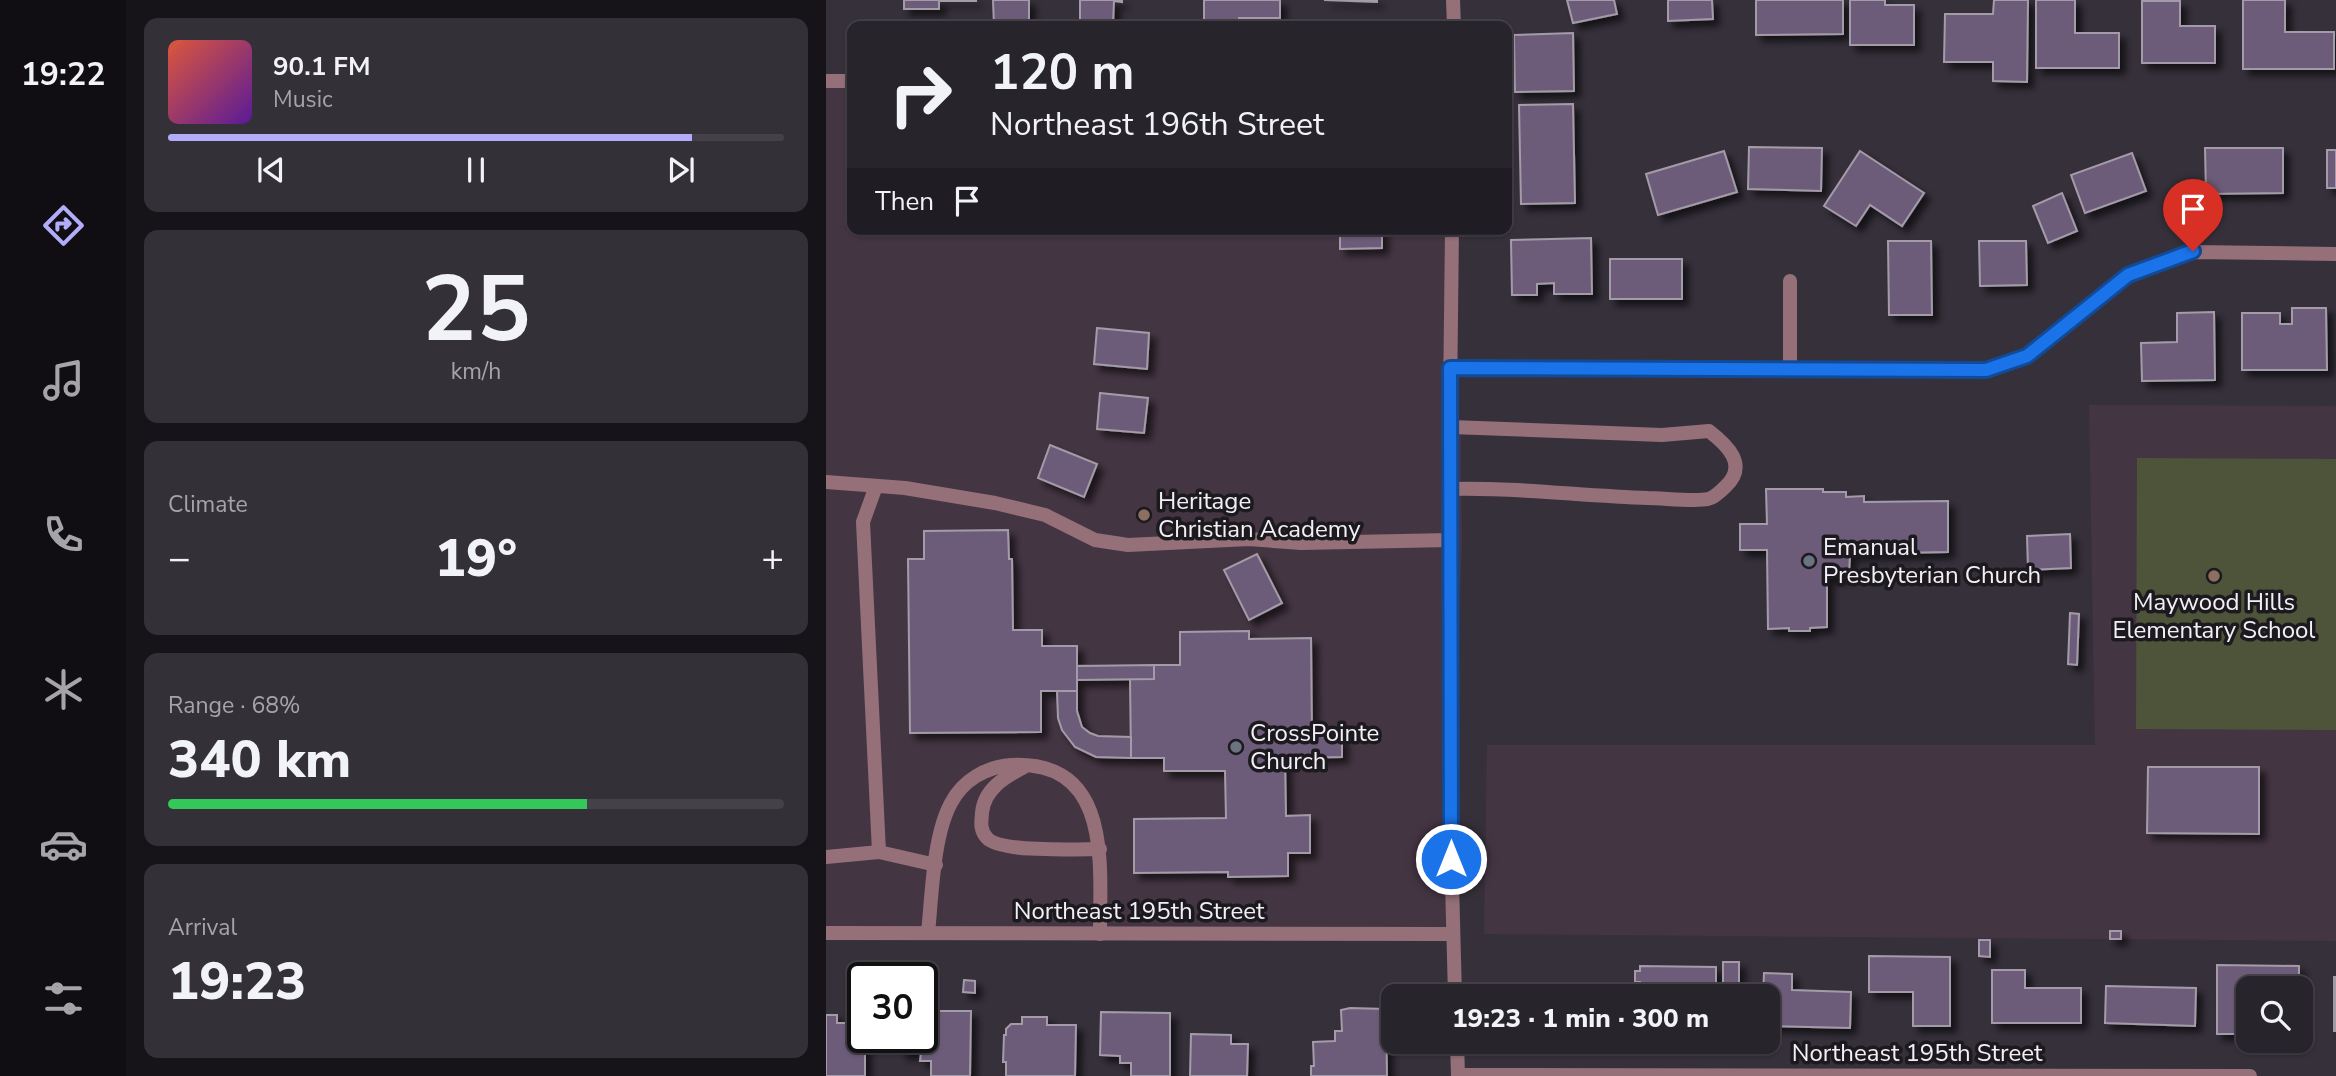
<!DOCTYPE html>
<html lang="en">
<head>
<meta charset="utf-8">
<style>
  :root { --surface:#28242c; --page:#343038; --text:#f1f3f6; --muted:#a5a4a9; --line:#444148; --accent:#b1adfa }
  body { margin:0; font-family:"Nunito Sans",sans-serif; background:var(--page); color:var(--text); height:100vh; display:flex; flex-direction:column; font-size:26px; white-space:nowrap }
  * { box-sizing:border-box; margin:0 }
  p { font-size:23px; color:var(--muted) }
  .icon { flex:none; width:38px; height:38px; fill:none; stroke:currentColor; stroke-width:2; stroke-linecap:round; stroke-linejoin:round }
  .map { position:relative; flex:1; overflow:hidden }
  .sheet { display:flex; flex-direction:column; gap:18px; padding:18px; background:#161418; width:700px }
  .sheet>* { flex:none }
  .top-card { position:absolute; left:21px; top:21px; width:665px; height:214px; border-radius:14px; box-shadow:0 2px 5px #0004,0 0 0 2px var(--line); background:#28242c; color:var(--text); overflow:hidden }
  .fabs { position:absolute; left:1410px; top:976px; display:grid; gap:14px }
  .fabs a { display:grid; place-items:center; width:77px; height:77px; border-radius:14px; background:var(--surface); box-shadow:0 2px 5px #0004,0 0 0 2px var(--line); font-size:35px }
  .speed { position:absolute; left:21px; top:962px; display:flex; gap:14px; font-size:35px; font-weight:700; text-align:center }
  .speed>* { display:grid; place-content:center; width:91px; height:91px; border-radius:50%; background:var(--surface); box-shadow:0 2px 5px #0004,0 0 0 2px var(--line); line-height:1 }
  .speed .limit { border:4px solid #111; border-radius:10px; background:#fff; color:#111 }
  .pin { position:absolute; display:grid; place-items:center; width:60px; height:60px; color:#fff; margin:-72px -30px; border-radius:50% 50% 50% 0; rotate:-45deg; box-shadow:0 0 7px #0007 }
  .pin .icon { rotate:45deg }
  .me { position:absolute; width:77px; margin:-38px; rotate:0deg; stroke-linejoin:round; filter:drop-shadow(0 0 5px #0008) }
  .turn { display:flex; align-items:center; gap:24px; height:147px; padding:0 28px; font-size:32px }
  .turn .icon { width:91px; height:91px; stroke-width:2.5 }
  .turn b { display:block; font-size:49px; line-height:60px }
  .then { display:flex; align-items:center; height:66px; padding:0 28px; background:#0003; gap:14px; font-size:26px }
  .big { font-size:52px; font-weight:800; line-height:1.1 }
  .sheet .tile { flex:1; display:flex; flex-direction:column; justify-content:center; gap:10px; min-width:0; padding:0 24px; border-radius:14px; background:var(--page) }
  .sheet .dial { align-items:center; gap:0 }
  .dial b { font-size:91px; line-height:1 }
  .song { display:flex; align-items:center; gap:21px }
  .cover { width:84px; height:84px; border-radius:10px; background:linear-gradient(135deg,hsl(10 70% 55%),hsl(270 70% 35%)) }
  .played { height:7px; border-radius:4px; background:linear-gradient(90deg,var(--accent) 85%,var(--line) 85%) }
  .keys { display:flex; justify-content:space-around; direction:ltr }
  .heat { display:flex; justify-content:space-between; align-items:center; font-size:38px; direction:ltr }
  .charge { height:10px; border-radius:5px; background:linear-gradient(90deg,#34c759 68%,var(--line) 0) }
  .trip { position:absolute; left:555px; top:984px; width:399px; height:70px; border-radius:14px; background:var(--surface); box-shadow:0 2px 5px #0004,0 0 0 2px var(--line); font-weight:800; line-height:70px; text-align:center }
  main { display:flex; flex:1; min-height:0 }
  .tab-bar { display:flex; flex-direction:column; width:126px; justify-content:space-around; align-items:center; background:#100e12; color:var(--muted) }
  .tab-bar .icon { width:49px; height:49px }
  .tab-bar .current { color:var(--accent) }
  .tab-bar b { font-size:32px; color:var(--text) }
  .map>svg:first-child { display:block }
</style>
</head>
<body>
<main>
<nav class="tab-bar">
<b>19:22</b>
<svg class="icon current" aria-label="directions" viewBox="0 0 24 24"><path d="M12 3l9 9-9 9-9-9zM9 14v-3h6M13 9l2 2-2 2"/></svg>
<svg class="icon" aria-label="music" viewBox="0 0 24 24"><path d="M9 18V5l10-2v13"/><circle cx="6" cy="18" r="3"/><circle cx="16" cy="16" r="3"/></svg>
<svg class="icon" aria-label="phone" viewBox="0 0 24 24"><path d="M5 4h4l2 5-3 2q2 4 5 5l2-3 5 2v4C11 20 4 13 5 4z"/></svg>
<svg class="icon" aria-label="climate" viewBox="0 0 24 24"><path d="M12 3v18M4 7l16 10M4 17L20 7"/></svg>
<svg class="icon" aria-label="car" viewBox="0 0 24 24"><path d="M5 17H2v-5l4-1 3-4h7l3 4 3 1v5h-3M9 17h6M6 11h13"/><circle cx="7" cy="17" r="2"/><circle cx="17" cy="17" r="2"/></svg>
<svg class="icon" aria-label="filters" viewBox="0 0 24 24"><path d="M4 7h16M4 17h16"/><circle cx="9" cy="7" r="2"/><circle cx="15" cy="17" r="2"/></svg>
</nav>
<section class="sheet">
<div class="tile">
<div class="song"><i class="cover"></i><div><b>90.1 FM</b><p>Music</p></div></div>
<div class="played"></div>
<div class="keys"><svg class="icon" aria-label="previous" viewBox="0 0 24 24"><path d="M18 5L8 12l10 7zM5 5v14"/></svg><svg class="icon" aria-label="pause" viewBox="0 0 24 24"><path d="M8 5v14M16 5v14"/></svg><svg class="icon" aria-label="next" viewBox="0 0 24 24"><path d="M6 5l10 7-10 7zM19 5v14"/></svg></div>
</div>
<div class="tile dial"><b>25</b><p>km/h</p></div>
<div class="tile"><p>Climate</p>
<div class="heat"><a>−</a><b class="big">19°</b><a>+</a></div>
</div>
<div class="tile"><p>Range · 68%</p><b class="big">340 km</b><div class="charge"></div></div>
<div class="tile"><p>Arrival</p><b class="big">19:23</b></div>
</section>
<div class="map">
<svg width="1510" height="1076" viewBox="0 0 1510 1076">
  <defs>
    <filter id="shadow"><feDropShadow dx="6" dy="6" stdDeviation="3.5" flood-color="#0009"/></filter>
  </defs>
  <rect width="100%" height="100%" fill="#36303b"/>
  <!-- education -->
  <g fill="#443542">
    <path d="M0 81H26V229H626L624 368 635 429 636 545 626 788 627 934 0 933Z"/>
    <path d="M1263 405 1510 406V941L658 934 661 745H1269Z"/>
  </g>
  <!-- green -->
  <path fill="#4d543a" d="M1311 458 1510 459V730L1310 729Z"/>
  <!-- building -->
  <g fill="#6d5c79" stroke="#a39ca8" stroke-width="2" filter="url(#shadow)">
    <path d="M78 0H150V1H113V9H78Z"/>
    <path d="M167 0H203V26H168Z"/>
    <path d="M254 0H296V2L288 1 287 25 254 26Z"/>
    <path d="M378 0H454V18H413V26H378Z"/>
    <path d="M498 0H551V2Z"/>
    <path d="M741 0H788L791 14 747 23Z"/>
    <path d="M842 0H886L887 19 842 21Z"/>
    <path d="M930 0H1017V34L930 35Z"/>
    <path d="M1024 0H1059V5H1088V45H1024Z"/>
    <path d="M1168 0H1202L1201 82 1167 81V62H1118L1119 14H1167Z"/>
    <path d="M1210 0H1249V33H1293V68H1210Z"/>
    <path d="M1417 0H1459V32H1508V69H1417Z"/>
    <path d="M1316 1H1354V26H1389V63H1316Z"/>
    <path d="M747 33 748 91 689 92 688 35Z"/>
    <path d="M747 104 749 203 695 204 693 105Z"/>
    <path d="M923 147 996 148 995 191 922 189Z"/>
    <path d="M1379 148H1457V193L1380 194Z"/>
    <rect x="1501" y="150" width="9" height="38"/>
    <path d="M898 151 911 192 832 215 820 174Z"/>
    <path d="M1034 151 1098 193 1076 226 1044 205 1030 226 998 206Z"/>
    <path d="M1306 153 1320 191 1259 213 1245 175Z"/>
    <path d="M1236 193 1251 231 1222 243 1207 206Z"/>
    <path d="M514 229H556V248L514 249Z"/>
    <path d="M765 238 766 294H728V283L711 284V295H686L685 240Z"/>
    <path d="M1062 241H1105L1106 315H1063Z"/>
    <path d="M1153 241H1200L1201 285 1154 286Z"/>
    <rect x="784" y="259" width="72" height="40"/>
    <path d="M1466 308H1500L1501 370H1416V313H1454V324H1466Z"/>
    <path d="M1388 312 1389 380 1316 381 1315 343 1351 342V313Z"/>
    <path d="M271 328 323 333 321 369 268 364Z"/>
    <path d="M274 393 322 398 318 433 271 429Z"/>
    <path d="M224 445 271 464 258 497 212 478Z"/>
    <path d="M940 489H997V492H1020V497L1038 496V502L1122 501V552L1024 554 1023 577H1001V627L984 628V631H963V628L942 629 941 550H914V524H941Z"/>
    <path d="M182 530 183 559H186L187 630H216V646H251V691H215V732L84 733 82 559H98V531Z"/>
    <path d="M1244 534 1245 568 1202 570 1201 536Z"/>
    <path d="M431 554 456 603 423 620 398 570Z"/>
    <path d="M1244 613 1253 614 1251 665 1242 664Z"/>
    <path d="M423 631V639L485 638 486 737 516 736V757L459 758 460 816 484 815V853H462V876L402 877V872L308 873V819L400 818 399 771H338V758H305L304 679H328V665H354V632Z"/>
    <path d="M328 665V679L251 680V666Z"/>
    <path d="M231 691H251V711L256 727 264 733 272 736 305 737V758L270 757 249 747 236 730 232 718Z"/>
    <path d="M1322 767H1433V834L1321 833Z"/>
    <rect x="1284" y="931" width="11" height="8"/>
    <path d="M1153 940H1164V957L1153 956Z"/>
    <path d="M1043 956 1124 957V1026H1087V992H1043Z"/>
    <rect x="897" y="962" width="16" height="26"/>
    <path d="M1391 965 1473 966V989H1423V1034H1391Z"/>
    <path d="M814 966 890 967V996H814V982H809V971H814Z"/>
    <path d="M1166 970H1199V988H1255V1023H1166Z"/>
    <path d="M938 973 966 974V990L1025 992 1024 1028 942 1026V996H937Z"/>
    <rect x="1508" y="977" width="2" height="54"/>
    <path d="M138 980 149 981V993L137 992Z"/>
    <path d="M703 986 792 988 791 996H703Z"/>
    <path d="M1280 986 1370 988 1369 1026 1279 1023Z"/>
    <rect x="21" y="998" width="14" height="11"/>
    <path d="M524 1008 560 1009 561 1076H485V1066H488L487 1042 509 1041V1031H516L515 1010Z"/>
    <path d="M96 1011H145L144 1076H105V1061H94L95 1053H75V1038H96Z"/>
    <path d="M275 1012 344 1013V1076H305V1063H294V1056L274 1055Z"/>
    <path d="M0 1015H11V1023H37V1038H39V1076H0Z"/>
    <path d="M196 1017H221V1025H250L249 1076H180V1062H177L178 1035H180V1029L185 1024H196Z"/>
    <path d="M365 1034 405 1035V1044H422L421 1076H364Z"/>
  </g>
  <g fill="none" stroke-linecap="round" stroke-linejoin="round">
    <!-- lane -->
    <g stroke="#957078" stroke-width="14">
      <path d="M0 482 79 488 169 503 219 515 269 540 302 545 423 539 475 543 624 540"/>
      <path d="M623 489C690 487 755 496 822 498 837 498 869 502 882 499 887 498 895 491 899 487 923 465 901 445 883 431L836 435 625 427"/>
      <path d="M198 767C179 777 158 789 156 813 155 823 154 830 161 838 174 853 252 849 274 849"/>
      <path d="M53 852 110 865"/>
      <path d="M0 857 53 852 37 522 50 486"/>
      <path d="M102 933C106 895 107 836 125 803 137 780 160 767 185 765 286 760 274 863 274 934"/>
    </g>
    <!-- street -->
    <g stroke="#957078" stroke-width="14">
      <path d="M627 0 628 26"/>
      <path d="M0 81H26"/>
      <path d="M626 229 623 489 626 882 629 996"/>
      <path d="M964 281V370"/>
      <path d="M624 368 1160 370 1201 356 1302 275 1336 261 1367 252 1510 254"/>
      <path d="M0 933 627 934"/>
      <path d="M631 1041 632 1076"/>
      <path d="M632 1075 1424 1076"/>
    </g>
  </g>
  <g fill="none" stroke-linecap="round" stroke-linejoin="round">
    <!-- route casing -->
    <g stroke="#114b97" stroke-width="18">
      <path id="route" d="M625 859 624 368 1160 370 1201 356 1302 275 1367 251"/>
    </g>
    <!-- route -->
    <use href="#route" stroke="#1a73e8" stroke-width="12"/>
  </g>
  <!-- markers -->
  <g fill="#8d6e63" stroke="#1c1a1e" stroke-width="2.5">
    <circle cx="318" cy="515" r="7"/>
    <circle cx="1388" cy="576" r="7"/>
  </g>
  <g fill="#6b7280" stroke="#1c1a1e" stroke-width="2.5">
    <circle cx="983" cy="561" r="7"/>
    <circle cx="410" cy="747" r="7"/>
  </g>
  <g text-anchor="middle" stroke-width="7" stroke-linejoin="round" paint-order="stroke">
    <!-- poi labels -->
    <g font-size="24" fill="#f3eff6" stroke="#1c1a1e" text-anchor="start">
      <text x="332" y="509">Heritage<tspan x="332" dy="28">Christian Academy</tspan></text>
      <text x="997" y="555">Emanual<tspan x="997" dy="28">Presbyterian Church</tspan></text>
      <text x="1388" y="610" text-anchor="middle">Maywood Hills<tspan x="1388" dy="28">Elementary School</tspan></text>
      <text x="424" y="741">CrossPointe<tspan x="424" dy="28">Church</tspan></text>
    </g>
    <!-- street labels -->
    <g font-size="24" fill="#f3eff6" stroke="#1c1a1e">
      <text x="313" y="919">Northeast 195th Street</text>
      <text x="1091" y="1061">Northeast 195th Street</text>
    </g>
  </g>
</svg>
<div class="fabs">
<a><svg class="icon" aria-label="search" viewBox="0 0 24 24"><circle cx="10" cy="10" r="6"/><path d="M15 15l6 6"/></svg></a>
</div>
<div class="speed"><div class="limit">30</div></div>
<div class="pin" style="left:1367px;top:251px;background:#d93025"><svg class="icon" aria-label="arrive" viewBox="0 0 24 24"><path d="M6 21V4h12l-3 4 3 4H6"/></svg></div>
<svg class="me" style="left:625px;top:859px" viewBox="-20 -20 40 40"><circle r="17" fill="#1a73e8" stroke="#fff" stroke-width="3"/><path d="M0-11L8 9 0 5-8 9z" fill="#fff"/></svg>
<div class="trip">19:23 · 1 min · 300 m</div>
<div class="top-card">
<div class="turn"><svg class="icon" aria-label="right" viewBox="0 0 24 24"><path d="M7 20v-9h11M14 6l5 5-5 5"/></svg><div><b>120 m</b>Northeast 196th Street</div></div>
<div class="then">Then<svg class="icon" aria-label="arrive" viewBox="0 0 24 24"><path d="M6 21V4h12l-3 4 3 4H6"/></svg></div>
</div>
</div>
</main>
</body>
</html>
